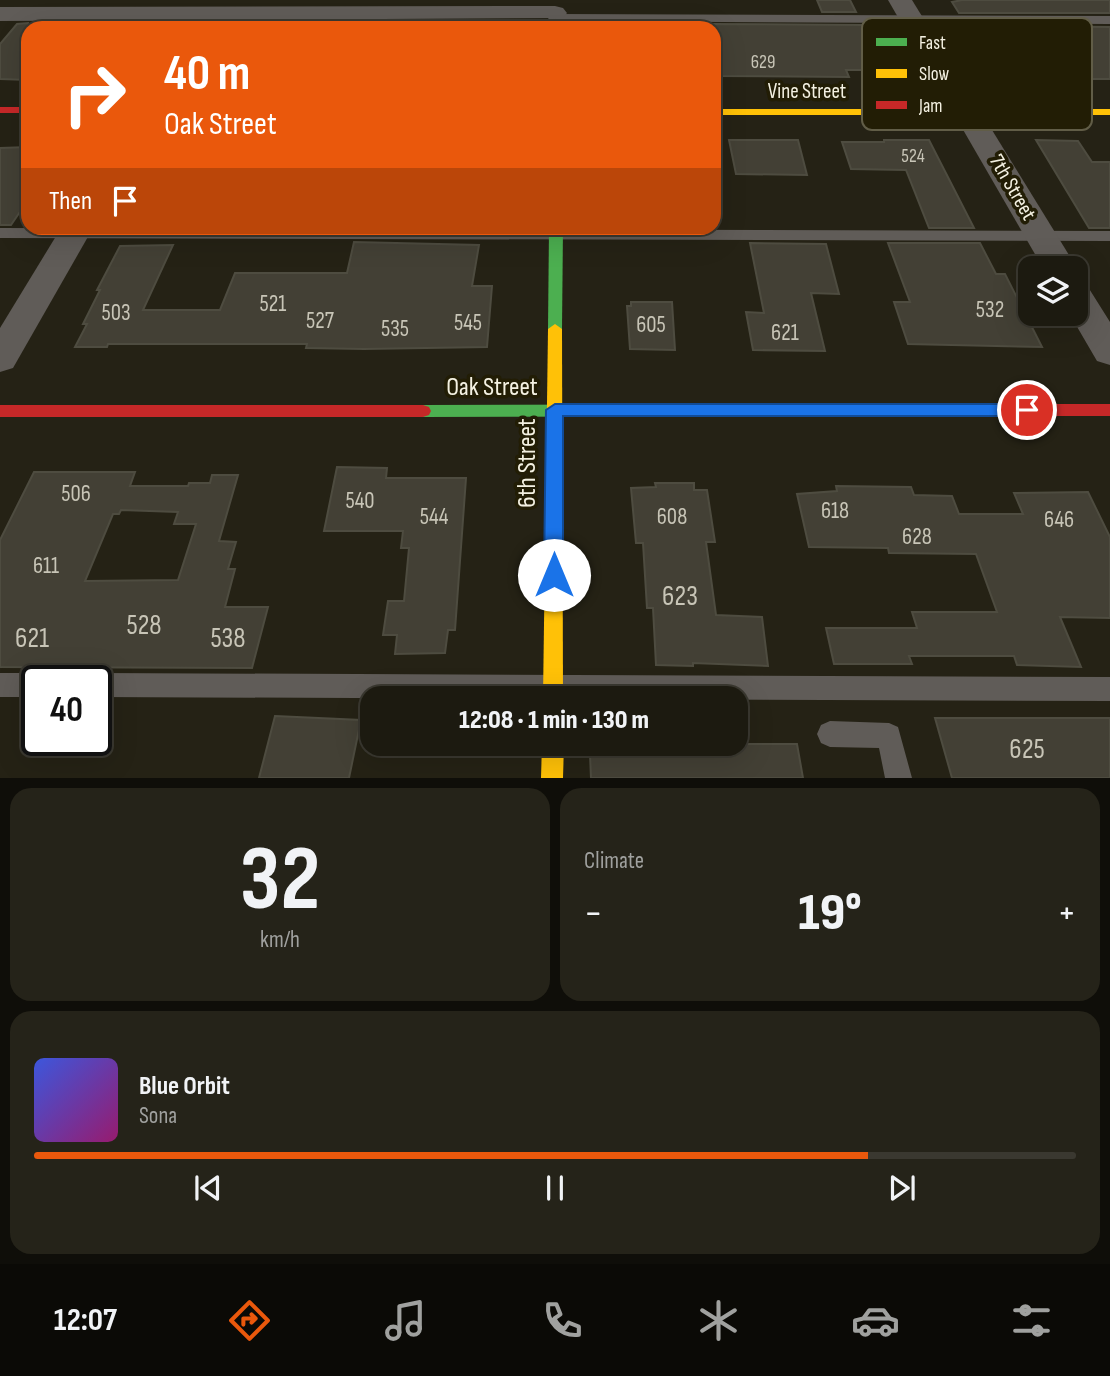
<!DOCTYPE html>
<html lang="en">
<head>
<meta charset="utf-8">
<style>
  :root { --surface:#1c1a10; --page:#252319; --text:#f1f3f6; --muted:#a0a19f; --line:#3a3830; --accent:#ea580c }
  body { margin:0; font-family:"Sofia Sans Condensed",sans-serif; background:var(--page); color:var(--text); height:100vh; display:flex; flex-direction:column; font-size:26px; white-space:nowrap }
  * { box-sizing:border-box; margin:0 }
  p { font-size:23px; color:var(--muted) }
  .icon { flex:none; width:38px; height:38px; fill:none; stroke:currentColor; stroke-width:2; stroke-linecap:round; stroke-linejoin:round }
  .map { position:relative; height:778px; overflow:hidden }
  .panel { display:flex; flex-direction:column; gap:10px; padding:10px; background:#0f0e09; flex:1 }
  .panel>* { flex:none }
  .top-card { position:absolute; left:21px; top:21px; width:700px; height:214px; border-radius:21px; box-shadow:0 7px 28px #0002,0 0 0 2px var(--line); background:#ea580c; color:#fff; overflow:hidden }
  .fabs { position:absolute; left:1018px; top:256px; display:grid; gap:14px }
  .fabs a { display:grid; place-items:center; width:70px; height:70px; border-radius:14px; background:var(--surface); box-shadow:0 7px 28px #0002,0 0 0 2px var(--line); font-size:35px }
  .speed { position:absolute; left:21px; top:665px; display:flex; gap:14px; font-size:35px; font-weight:700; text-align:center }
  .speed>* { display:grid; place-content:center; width:91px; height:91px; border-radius:50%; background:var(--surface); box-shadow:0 7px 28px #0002,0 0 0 2px var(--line); line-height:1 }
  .speed .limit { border:4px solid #111; border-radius:10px; background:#fff; color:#111 }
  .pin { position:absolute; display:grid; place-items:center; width:60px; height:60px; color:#fff; margin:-30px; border:4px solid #fff; border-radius:50%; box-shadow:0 2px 7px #0007 }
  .me { position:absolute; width:77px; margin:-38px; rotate:0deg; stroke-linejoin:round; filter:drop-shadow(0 0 5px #0008) }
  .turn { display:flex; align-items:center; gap:24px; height:147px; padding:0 28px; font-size:32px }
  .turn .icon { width:91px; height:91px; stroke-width:2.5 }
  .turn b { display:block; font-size:49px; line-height:60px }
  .then { display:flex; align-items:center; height:66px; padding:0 28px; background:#0003; gap:14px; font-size:26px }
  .big { font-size:52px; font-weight:800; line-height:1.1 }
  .panel .card { flex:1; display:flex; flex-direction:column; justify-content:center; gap:10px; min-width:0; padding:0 24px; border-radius:21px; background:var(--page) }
  .panel .dial { align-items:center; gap:0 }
  .dial b { font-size:91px; line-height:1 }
  .song { display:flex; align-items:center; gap:21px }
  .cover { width:84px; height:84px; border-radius:10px; background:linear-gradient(135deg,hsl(230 70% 55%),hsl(320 70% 35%)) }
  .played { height:7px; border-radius:4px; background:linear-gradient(90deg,var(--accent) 80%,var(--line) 80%) }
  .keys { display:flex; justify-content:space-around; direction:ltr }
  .heat { display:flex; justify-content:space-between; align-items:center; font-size:38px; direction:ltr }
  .panel .tiles { flex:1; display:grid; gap:10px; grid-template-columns:1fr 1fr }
  .card:last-child { grid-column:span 2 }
  .trip { position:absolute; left:360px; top:686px; width:388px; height:70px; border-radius:21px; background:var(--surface); box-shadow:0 7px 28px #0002,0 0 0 2px var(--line); font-weight:800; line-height:70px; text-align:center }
  .tabs { display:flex; height:112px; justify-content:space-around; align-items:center; background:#0b0a06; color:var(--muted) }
  .tabs .icon { width:49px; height:49px }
  .tabs .selected { color:var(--accent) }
  .tabs b { font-size:32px; color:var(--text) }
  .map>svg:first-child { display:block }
</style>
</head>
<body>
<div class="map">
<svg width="1110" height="778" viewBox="0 0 1110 778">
  <rect width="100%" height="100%" fill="#252215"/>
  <!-- building -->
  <g fill="#434035" stroke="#4e4c40" stroke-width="2" fill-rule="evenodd">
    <path d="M817 0H850L856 12H822Z"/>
    <path d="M962 0H1110V13H959L952 2Z"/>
    <path d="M28 23V80L0 79V44L17 24Z"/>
    <path d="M714 24 863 25 884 70H846L849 77 714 76Z"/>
    <path d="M968 26 1110 27V79H1004Z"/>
    <path d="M729 140H798L807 175 736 174Z"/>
    <path d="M884 140H929L974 228H929L906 170 851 169 842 142H884Z"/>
    <path d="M1036 140 1078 141 1092 162H1110V228H1089Z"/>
    <path d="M28 147V200L11 225H0V148Z"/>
    <path d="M354 242 479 245 472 286H492L487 347 364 349 306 348 307 344H108L107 347H75L87 324H83L100 290H97L120 246 173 245 143 310H220L235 273H347Z"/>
    <path d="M750 243 826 244 839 294 811 293 825 351 753 350 746 312 764 313Z"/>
    <path d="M888 243H980L996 274H1005L1042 347 908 344 894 302H910Z"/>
    <path d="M631 302H672L675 350 630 349 627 306H631Z"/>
    <path d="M337 467 387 468 386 478H466L455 630H448L445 653 395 654 397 635H383L388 601H404L409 548H401L403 531H324Z"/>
    <path d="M34 472H135L130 486H188L189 483H210L212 475H238L219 541 236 542 228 569H235L225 607H268L252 668 0 667V540ZM121 510 178 512 174 524H196L178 580 85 581 113 514H119Z"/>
    <path d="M655 483H694V490H707L715 542H706L716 615 762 617 768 666 693 663V666L656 665 653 608H647L643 543H636L631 488 656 487Z"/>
    <path d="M836 486 911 487 914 495 952 496 959 514H1023L1014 493 1088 492 1110 537V618L1060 617 1081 667 1017 665 1014 656H909L912 664H834L826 628H917L912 612H997L976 554 889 553 888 548 809 547 797 494 837 491Z"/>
    <path d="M275 716 361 720 349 778H259Z"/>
    <path d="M935 718H1110V778H952Z"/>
    <path d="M676 744H797L803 778H591L590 755 676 752Z"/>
  </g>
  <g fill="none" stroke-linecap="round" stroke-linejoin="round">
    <!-- lane -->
    <g fill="#605c58" fill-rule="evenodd">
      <path d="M554 14 1110 16V24L550 21 548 18Z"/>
      <path d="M0 228 1110 231V241L0 238Z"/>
      <path d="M0 673H37L46 677 48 681H37V697H0Z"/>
      <path d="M96 673 1110 677V701L96 697V681H85L87 677Z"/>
      <path d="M830 721 889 723 898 727 912 778H885L879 748 830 747 821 743 817 734 821 725Z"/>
    </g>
    <!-- street -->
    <g fill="#605c58" fill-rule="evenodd">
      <path d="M888 0H912L1077 268 1076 269 1043 268Z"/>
      <path d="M555 6 563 8 567 13 563 18 0 21V7Z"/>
      <path d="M61 228H93L13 368 0 372V328Z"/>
      <path d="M1076 284 1088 287 1110 322V365L1097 361 1069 313H1076Z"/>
    </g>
    <!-- fast -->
    <g fill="#4caf50" fill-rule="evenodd">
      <path d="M549 228H563L562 329 555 334 548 329Z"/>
      <path d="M822 404 828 406 830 410 828 414 822 416 423 417 417 415 415 411 417 407 423 405Z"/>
    </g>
    <!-- slow -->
    <g fill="#ffc107" fill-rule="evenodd">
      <rect x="714" y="109" width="396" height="6"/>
      <path d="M555 324 562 329 563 698H543L548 329Z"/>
      <path d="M542 744H564L563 778H541Z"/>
    </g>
    <!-- jam -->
    <g fill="#c62828" fill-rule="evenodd">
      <rect x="0" y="107" width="28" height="6"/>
      <path d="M822 404H1110V416H822L816 414 814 410 816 406Z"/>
      <path d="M0 405H423L429 407 431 411 429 415 423 417H0Z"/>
    </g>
  </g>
  <!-- route -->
  <path fill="#1a73e8" stroke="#114b97" stroke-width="2" d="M555 404H1027L1035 410 1027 416H563V575L560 581 554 583 547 581 544 575 546 410Z"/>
  <g text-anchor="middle" stroke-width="7" stroke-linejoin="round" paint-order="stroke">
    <!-- far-number labels -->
    <g font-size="19" fill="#c8c5b7">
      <text x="763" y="68">629</text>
      <text x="913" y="162">524</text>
    </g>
    <!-- far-street labels -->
    <g font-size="21" fill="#f4f1e2" stroke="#221d05">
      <text x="807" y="98">Vine Street</text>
      <text transform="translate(1013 187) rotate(60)" y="7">7th Street</text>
    </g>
    <!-- number labels -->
    <g font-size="23" fill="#c8c5b7">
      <text x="273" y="311">521</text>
      <text x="990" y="317">532</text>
      <text x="116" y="320">503</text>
      <text x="320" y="328">527</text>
      <text x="468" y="330">545</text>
      <text x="651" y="332">605</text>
      <text x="395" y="336">535</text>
      <text x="785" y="340">621</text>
      <text x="76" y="501">506</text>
      <text x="360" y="508">540</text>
      <text x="835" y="518">618</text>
      <text x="434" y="524">544</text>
      <text x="672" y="524">608</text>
      <text x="1059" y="527">646</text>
      <text x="917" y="544">628</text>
      <text x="46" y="573">611</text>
    </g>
    <!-- street labels -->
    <g font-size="26" fill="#f4f1e2" stroke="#221d05">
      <text x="492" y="395">Oak Street</text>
      <text transform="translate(526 463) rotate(-90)" y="9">6th Street</text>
    </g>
    <!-- near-number labels -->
    <g font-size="28" fill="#c8c5b7">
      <text x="680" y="605">623</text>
      <text x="144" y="634">528</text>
      <text x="32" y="647">621</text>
      <text x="228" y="647">538</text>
      <text x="1027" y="758">625</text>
    </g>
  </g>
  <!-- legend -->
  <rect x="862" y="18" width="230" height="112" rx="10" fill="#221d05" stroke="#615d47" stroke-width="2"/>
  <rect x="876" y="38" width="31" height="8" fill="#4caf50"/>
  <rect x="876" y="69" width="31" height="9" fill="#ffc107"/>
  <rect x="876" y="101" width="31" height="8" fill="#c62828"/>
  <g font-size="19" fill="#f4f1e2">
    <text x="919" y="49">Fast</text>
    <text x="919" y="80">Slow</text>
    <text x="919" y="112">Jam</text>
  </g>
</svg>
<div class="fabs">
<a><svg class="icon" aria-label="layers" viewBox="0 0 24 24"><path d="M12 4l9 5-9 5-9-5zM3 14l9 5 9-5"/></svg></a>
</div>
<div class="speed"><div class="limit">40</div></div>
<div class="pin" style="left:1027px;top:410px;background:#d93025"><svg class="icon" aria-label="arrive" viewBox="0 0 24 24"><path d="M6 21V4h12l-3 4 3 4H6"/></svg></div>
<svg class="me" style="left:554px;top:575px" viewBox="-20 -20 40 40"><circle r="19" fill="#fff"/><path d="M0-13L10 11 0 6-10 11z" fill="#1a73e8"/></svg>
<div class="trip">12:08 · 1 min · 130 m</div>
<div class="top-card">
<div class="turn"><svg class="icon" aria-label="right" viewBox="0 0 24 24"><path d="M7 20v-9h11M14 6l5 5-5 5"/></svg><div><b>40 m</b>Oak Street</div></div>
<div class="then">Then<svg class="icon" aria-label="arrive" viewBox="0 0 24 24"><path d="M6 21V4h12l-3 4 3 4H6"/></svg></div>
</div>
</div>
<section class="panel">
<div class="tiles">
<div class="card dial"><b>32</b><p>km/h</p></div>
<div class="card"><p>Climate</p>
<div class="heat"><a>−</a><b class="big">19°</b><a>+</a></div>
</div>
<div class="card">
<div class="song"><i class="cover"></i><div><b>Blue Orbit</b><p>Sona</p></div></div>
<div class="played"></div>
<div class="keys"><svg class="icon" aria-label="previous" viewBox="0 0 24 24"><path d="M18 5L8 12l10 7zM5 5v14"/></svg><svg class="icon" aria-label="pause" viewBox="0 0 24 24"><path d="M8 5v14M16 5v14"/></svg><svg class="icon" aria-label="next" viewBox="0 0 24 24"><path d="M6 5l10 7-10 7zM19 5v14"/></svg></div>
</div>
</div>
</section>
<nav class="tabs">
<b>12:07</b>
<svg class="icon selected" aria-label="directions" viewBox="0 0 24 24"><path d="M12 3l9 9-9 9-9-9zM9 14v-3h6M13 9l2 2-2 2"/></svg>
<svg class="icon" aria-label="music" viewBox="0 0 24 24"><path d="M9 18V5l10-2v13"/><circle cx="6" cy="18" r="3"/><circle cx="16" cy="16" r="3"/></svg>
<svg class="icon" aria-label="phone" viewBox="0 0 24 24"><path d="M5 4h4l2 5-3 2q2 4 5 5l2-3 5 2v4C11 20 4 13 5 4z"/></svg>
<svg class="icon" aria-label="climate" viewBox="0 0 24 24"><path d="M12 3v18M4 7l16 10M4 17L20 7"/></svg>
<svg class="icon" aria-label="car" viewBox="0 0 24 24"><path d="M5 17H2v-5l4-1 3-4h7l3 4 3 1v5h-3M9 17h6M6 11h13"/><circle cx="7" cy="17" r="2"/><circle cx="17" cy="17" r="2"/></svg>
<svg class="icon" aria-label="filters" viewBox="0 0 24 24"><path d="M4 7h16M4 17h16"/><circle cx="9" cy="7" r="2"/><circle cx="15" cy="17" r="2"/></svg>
</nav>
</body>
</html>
